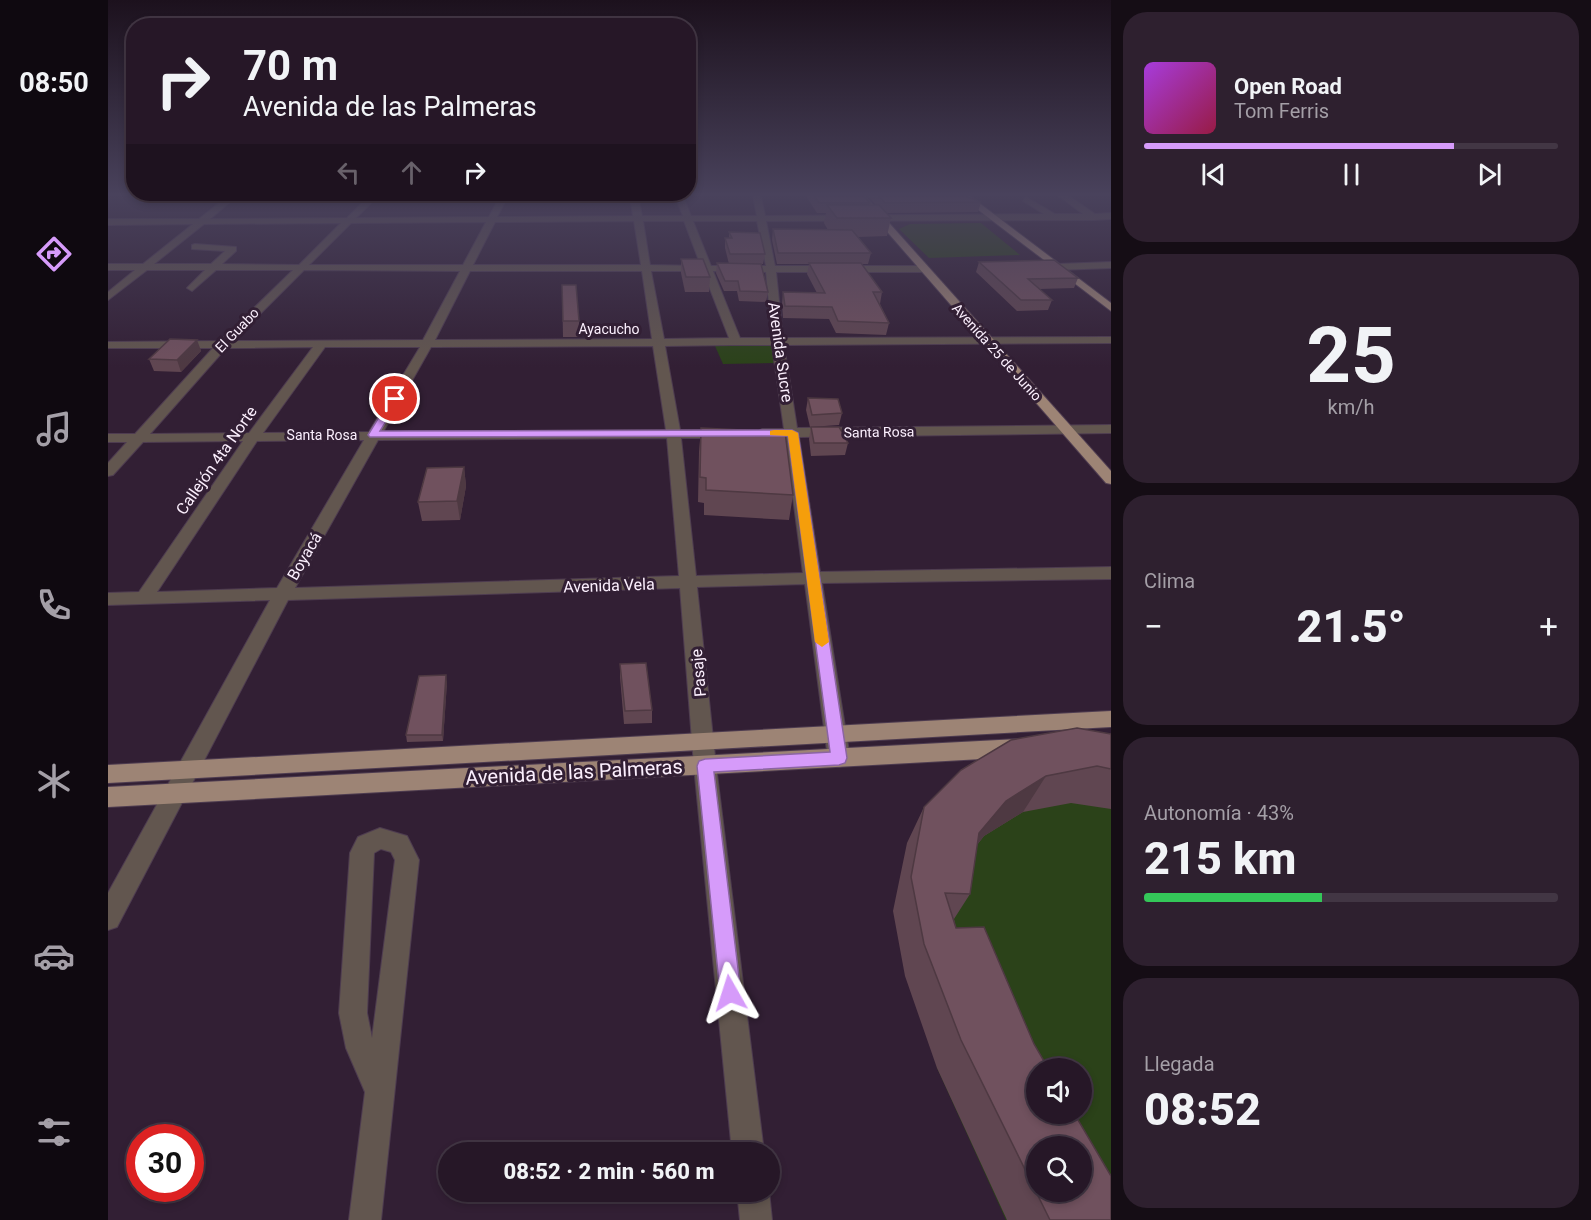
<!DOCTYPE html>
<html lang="es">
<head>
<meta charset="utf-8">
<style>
  :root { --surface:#261727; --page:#2e202f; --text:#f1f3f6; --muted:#a49fa7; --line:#423644; --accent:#d69bfa }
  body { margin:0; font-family:Roboto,sans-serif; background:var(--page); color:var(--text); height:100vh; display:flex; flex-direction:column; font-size:22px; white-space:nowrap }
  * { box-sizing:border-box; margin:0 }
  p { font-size:20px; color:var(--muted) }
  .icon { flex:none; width:33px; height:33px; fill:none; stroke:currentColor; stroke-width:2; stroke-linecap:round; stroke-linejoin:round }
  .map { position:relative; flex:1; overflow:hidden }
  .drawer { display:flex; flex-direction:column; gap:12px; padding:12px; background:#150d15; width:480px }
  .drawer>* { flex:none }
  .hud { position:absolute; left:18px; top:18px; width:570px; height:183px; border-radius:24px; box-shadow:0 3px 9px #0003,0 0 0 2px var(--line); background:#261727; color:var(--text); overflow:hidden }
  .controls { position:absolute; left:918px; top:1058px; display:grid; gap:12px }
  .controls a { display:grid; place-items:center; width:66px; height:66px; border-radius:50%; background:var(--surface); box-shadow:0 3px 9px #0003,0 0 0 2px var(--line); font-size:30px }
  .speed { position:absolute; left:18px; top:1124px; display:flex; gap:12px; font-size:30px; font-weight:700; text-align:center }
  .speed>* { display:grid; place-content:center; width:78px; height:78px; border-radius:50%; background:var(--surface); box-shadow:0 3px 9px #0003,0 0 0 2px var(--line); line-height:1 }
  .speed .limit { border:9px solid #d22; background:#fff; color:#111 }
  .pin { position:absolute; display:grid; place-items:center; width:51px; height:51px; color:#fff; margin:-26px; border:3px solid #fff; border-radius:50%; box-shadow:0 2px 6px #0007 }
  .me { position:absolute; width:66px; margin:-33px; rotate:354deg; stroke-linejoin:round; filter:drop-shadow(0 0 4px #0008) }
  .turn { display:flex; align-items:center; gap:21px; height:126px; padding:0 18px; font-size:27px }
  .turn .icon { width:78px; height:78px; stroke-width:2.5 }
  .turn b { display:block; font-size:42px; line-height:51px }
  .lanes { display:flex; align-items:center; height:57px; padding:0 18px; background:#0003; justify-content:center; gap:30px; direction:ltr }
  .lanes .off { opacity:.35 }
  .big { font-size:45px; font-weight:800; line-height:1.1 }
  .drawer .widget { flex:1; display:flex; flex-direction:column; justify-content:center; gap:9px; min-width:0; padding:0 21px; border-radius:24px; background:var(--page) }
  .drawer .dial { align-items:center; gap:0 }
  .dial b { font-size:78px; line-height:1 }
  .song { display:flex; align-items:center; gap:18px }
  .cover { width:72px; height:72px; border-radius:9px; background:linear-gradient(135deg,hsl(280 70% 55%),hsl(340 70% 35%)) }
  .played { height:6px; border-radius:3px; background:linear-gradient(90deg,var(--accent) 75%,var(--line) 75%) }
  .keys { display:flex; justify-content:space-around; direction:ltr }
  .heat { display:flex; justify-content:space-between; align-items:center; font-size:33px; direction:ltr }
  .charge { height:9px; border-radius:4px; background:linear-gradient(90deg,#34c759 43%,var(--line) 0) }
  .trip { position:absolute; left:330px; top:1142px; width:342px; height:60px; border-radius:30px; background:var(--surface); box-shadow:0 3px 9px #0003,0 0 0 2px var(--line); font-weight:800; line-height:60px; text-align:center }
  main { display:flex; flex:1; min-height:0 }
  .tabs { display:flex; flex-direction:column; width:108px; justify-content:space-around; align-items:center; background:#0f0910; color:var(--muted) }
  .tabs .icon { width:42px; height:42px }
  .tabs .current { color:var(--accent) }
  .tabs b { font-size:27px; color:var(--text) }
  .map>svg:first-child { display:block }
</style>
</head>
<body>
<main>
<nav class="tabs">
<b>08:50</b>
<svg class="icon current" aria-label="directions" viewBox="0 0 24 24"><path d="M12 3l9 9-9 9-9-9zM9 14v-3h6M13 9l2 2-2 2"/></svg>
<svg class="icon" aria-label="music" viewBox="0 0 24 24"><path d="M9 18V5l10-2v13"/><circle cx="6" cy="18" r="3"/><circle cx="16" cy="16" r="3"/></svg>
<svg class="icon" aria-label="phone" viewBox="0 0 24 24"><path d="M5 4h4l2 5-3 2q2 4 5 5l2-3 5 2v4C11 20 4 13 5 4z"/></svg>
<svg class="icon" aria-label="climate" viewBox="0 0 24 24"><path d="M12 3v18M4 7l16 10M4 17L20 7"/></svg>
<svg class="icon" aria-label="car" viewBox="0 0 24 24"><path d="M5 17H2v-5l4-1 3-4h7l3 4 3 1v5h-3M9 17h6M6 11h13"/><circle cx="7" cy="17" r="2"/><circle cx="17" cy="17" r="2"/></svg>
<svg class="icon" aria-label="filters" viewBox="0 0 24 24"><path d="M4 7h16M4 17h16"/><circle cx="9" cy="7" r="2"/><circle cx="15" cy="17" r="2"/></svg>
</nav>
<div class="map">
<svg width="1003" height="1220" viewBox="0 0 1003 1220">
  <rect width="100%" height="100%" fill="#321f34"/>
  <!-- green -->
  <g fill="#2b4219" fill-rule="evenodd">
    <path d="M873 223 912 255 821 258 791 229 802 224Z"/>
    <path d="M607 346H664L668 363 615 364Z"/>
    <path d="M1003 774V1220H898L829 1068 799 843ZM928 1068H974V1113H928ZM928 1146H974V1191H928Z"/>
  </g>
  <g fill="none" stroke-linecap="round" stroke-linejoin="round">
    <!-- minor casing -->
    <g stroke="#4e3c50" stroke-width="2">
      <g id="minor">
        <path d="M120 196H129L102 219 239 218 261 196H270L248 218 381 217 392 196H400L389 217 525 216 522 196H530L534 216H575L567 196H575L583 216H649L645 196H653L657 216 936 214 915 201 918 197 947 214H975L951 196H961L987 214 1003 213V219L986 220 658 221 667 266H815L820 269 815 272H668L675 338 1003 337V343L676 345 689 428 1003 425V433L691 437 712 572 1003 567V579L714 583 742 758 739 764 731 767 723 764 720 758 697 584 589 587 608 766 656 1152H624L586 766 572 588 180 600 9 927 0 930V893L162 600 0 605V593L31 592 135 441 35 442 5 475 0 476V463L19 442H0V434H27L105 348H0V342L112 341 185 270H108L84 291 79 288 97 270H39L0 300V292L27 270H0V264H35L85 224 0 225V219H91ZM526 221 533 265H365L387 222ZM535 221H576L593 266 542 265ZM585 221H649L658 266H603ZM378 222 355 265H201L243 223ZM233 223 191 265 114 264 128 251V247L87 244 84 245V249L117 251 103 264H46L96 224ZM196 270 352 271 315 340 125 341ZM362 271H534L544 339 327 340ZM543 271H595L621 338 556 339ZM605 271 658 272 664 338H632ZM624 345H664L676 429H654L647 433 654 437H677L695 573 588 576 573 438H617L624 434 617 430H572L557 346ZM545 346 558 430 275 432 323 347ZM205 347 141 433 42 434 118 348ZM217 347H312L261 432 155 433ZM559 438 571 576 187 588 270 440ZM256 440 169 588 49 592 149 441Z"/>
        <path d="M1003 262V268L949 270 944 267 949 264Z"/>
        <path d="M272 828 299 836 311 860 273 1220H241L257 1092 238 1048 231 1013 242 853 250 837ZM273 849 283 852 287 860 264 1038 259 1013 266 853Z"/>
        <path d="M629 1191H661L664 1220H632Z"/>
      </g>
    </g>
    <!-- major casing -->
    <g stroke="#4e3c50" stroke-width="2">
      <g id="major">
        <path d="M748 196H757L1003 471V484L998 483Z"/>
        <path d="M852 196H862L1003 303V311Z"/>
        <path d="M1003 711V727L0 783V765Z"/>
        <path d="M911 739 919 742 922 748 919 754 911 757 0 807V787Z"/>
      </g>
    </g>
    <!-- minor -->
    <use href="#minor" fill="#62564f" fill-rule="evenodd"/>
    <!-- major -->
    <use href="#major" fill="#9d8475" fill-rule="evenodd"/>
  </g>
  <!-- wall -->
  <g fill="#604651">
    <path d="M698 196H756L762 203 761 205H768L760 196H857L873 202 870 212 778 213 783 218 779 236 750 237 763 253 760 264H753L774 292 772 304 781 323 778 335 728 333 721 319 675 318 674 304 675 292 709 293 699 274 701 264H669L664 240 665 229 720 230 716 223 718 213H709Z"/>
    <path d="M621 232 657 254 655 264H631L660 292 658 302 631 301 629 291H616L608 273 609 263 621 264 617 248V238H621Z"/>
    <path d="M573 259 602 277 601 292H577L573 273Z"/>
    <path d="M871 262 970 278 966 288 931 289 944 300 940 310 909 311 868 272Z"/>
    <path d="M454 285 471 321V337H455Z"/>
    <path d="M89 340 93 351 73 372 46 371 41 359Z"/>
    <path d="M700 398 734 413 731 425 702 427 698 410Z"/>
    <path d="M703 427 740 443 737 455 703 456 701 439Z"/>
    <path d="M593 428 685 495 681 520 596 515V503L590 502 591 452Z"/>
    <path d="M356 467 358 486 352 520 314 521 310 502Z"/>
    <path d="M512 664 544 710V723L516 724 512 677Z"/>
    <path d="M339 682 335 741 299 742 298 735Z"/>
    <path d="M1003 734V809L963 803 915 812 876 836 869 845 862 894 846 919 848 928 926 1044 1003 1220H899L829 1068 797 976 785 911 799 843 816 807Z"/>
  </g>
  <!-- shaded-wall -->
  <g fill="#4e3942">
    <path d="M89 340 93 351 73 372 69 360Z"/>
    <path d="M356 467 358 486 352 520 349 501Z"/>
    <path d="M338 675 339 682 335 741 334 735Z"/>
    <path d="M938 776 915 812 876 836 850 868 871 833 898 801Z"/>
  </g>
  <!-- building -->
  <g fill="#70515e" stroke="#4e3942" stroke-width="1.5" fill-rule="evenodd">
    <path d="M706 196H756L762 203H711Z"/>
    <path d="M771 196H857L873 202 777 203Z"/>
    <path d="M719 205H771L783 218H729Z"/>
    <path d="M665 229 744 230 763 253H670Z"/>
    <path d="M621 232 652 233 657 254H622L617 238H624Z"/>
    <path d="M573 259H595L602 277H578Z"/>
    <path d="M946 260 970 278 920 279 944 300H913L871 262Z"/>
    <path d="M609 263 653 264 660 292 632 291 630 281H617Z"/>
    <path d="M701 263H753L774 292H765L781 323 730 321 724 307 677 306 675 292 717 293Z"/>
    <path d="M454 285H468L471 321H455Z"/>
    <path d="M62 339 89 340 69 360 41 359Z"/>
    <path d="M700 398 730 399 734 413 704 415Z"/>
    <path d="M703 427H731L740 443H706Z"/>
    <path d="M593 428 677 432 685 495 598 490V478L592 477Z"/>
    <path d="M356 467 349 501 310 502 319 468Z"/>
    <path d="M538 663 544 710 517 711 512 664Z"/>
    <path d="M338 675 334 735H298L311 676Z"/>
    <path d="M969 728 1003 734V769L989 766 938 776 898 801 871 833 862 894 837 893 848 928 876 927 926 1044 940 1068H928V1113H966L1003 1176V1220H942L853 1040 816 944 803 877 816 807 853 770 903 740ZM928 1146H974V1191H928Z"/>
  </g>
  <!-- sky -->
  <linearGradient id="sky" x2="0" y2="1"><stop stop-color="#1c111d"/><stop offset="0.53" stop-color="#49425c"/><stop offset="1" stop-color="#49425c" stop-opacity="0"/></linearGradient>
  <rect width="1003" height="367" fill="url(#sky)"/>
  <!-- route -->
  <path fill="#d69bfa" stroke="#8b65a2" stroke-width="1.5" d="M287 396 292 399 272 431 684 430 690 433 739 758 737 763 731 765 606 772 633 993 630 1000 622 1003 615 1000 612 993 589 766 591 761 597 759 722 752 680 436 262 437 260 435 282 399Z"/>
  <!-- slow -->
  <path fill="#f59e0b" d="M666 430H684L690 433 721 642 714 647 707 642 680 436 662 435V431Z"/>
  <g text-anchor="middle" stroke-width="6" stroke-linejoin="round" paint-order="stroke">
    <!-- far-street labels -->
    <g font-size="14" fill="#fbeffd" stroke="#321f34">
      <text x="501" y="334">Ayacucho</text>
      <text transform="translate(129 330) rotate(-46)" y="5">El Guabo</text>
      <text transform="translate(889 352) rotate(48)" y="5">Avenida 25 de Junio</text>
      <text transform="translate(771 432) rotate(-1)" y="5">Santa Rosa</text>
      <text x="214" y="440">Santa Rosa</text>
    </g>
    <!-- street labels -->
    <g font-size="16" fill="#fbeffd" stroke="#321f34">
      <text transform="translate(673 352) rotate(82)" y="6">Avenida Sucre</text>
      <text transform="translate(108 460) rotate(-55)" y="6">Callejón 4ta Norte</text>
      <text transform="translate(196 556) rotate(-60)" y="6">Boyacá</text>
      <text transform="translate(501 585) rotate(-2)" y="6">Avenida Vela</text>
      <text transform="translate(590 673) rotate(-95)" y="6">Pasaje</text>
    </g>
    <!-- near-street labels -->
    <g font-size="20" fill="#fbeffd" stroke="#321f34">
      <text transform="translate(466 772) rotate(-3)" y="7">Avenida de las Palmeras</text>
    </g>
  </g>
</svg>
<div class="controls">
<a><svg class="icon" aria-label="sound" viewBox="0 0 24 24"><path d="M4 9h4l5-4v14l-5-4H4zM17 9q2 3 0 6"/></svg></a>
<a><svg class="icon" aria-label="search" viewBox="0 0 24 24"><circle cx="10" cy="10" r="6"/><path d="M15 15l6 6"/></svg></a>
</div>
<div class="speed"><div class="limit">30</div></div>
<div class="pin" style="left:287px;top:399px;background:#d93025"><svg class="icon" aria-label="arrive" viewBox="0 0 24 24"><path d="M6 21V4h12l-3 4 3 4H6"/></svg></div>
<svg class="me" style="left:622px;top:993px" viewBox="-20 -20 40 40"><path d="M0-17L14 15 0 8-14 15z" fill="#d69bfa" stroke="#fff" stroke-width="4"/></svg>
<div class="trip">08:52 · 2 min · 560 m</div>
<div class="hud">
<div class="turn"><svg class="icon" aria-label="right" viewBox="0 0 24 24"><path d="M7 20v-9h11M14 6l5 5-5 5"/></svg><div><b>70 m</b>Avenida de las Palmeras</div></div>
<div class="lanes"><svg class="icon off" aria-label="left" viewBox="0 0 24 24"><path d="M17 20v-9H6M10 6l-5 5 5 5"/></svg><svg class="icon off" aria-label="ahead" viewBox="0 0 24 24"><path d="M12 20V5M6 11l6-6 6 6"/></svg><svg class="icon" aria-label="right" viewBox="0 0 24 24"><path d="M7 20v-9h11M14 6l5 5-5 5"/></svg></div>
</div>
</div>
<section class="drawer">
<div class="widget">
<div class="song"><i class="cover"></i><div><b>Open Road</b><p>Tom Ferris</p></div></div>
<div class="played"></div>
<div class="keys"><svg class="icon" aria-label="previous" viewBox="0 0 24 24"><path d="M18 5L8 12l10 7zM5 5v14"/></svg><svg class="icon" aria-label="pause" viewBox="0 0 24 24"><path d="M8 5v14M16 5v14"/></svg><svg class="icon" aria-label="next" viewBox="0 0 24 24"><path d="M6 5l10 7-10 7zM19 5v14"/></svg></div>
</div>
<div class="widget dial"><b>25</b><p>km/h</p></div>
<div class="widget"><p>Clima</p>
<div class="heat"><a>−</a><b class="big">21.5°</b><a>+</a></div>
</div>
<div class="widget"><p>Autonomía · 43%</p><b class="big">215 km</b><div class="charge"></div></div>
<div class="widget"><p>Llegada</p><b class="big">08:52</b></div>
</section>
</main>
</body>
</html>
